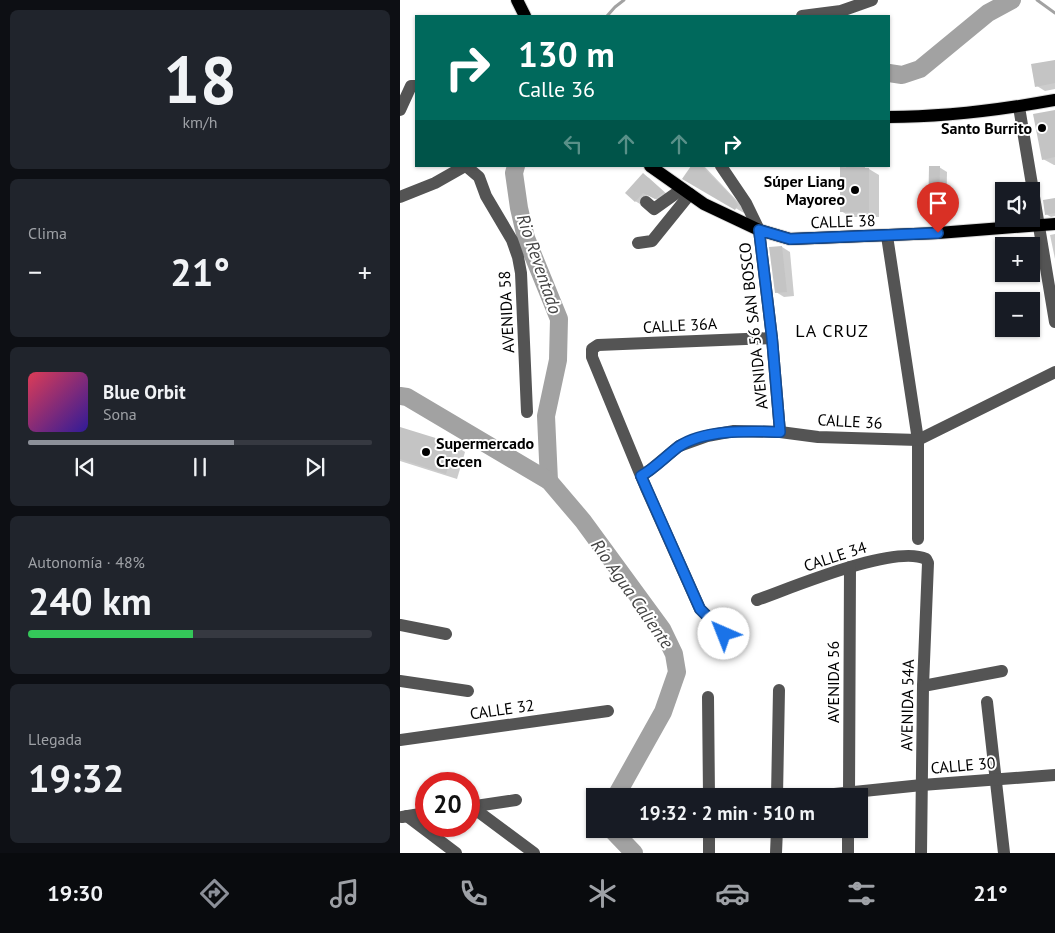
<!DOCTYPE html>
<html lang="es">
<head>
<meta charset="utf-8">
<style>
  :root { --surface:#171b24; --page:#20242c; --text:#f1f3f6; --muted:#9ea1a6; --line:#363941; --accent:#8c9099 }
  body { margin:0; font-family:"PT Sans",sans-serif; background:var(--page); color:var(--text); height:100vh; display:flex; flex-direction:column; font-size:19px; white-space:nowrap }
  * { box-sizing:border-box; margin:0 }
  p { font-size:16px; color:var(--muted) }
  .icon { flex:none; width:28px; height:28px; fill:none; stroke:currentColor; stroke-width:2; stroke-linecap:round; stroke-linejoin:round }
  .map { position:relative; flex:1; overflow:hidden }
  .details { display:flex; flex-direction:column; gap:10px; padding:10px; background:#0d0f14; width:400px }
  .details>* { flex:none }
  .banner { position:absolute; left:15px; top:15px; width:475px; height:152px; border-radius:0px; box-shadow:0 1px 4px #0004; background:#00695c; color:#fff; overflow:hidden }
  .controls { position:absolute; left:595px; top:182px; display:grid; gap:10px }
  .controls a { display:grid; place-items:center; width:45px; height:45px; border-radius:0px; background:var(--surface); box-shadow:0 1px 4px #0004; font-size:25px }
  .speed { position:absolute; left:15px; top:772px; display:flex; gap:10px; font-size:25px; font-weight:700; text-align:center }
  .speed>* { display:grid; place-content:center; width:65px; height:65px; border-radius:50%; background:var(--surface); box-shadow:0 1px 4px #0004; line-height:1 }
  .speed .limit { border:8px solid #d22; background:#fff; color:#111 }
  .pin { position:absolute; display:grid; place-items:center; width:42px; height:42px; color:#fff; margin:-51px -21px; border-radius:50% 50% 50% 0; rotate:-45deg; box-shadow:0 0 5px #0007 }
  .pin .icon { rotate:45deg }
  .me { position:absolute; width:55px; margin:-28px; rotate:316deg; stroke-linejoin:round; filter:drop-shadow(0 0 4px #0008) }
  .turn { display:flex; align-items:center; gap:18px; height:105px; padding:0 20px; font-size:22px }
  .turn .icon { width:65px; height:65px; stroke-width:2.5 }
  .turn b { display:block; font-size:35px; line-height:42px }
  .lanes { display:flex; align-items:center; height:48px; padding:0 20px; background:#0003; justify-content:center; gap:25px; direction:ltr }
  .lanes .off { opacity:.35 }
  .big { font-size:38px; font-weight:600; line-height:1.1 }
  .details .card { flex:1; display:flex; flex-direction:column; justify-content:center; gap:8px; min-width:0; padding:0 18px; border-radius:8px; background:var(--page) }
  .details .dial { align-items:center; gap:0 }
  .dial b { font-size:65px; line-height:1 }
  .song { display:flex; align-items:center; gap:15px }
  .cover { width:60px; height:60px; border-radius:8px; background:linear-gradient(135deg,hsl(350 70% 55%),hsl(250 70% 35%)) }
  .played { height:5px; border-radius:2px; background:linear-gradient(90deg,var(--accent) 60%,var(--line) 60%) }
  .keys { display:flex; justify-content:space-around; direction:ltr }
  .heat { display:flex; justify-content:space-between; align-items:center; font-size:28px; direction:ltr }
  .charge { height:8px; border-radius:4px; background:linear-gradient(90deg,#34c759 48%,var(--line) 0) }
  .trip { position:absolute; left:186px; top:788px; width:282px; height:50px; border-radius:0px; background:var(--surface); box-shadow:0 1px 4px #0004; font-weight:600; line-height:50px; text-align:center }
  .tabs { display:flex; height:80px; justify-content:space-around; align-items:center; background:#090b0e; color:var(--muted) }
  .tabs .icon { width:35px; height:35px }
  .tabs .on { color:var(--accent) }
  .tabs b { font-size:22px; color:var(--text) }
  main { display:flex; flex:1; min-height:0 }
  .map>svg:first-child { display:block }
</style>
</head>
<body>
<main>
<section class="details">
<div class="card dial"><b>18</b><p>km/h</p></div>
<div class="card"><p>Clima</p>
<div class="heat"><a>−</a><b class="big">21°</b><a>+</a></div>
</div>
<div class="card">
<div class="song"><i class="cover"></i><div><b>Blue Orbit</b><p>Sona</p></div></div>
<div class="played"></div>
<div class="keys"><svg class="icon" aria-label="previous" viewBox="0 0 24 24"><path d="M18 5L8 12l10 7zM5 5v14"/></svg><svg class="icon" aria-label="pause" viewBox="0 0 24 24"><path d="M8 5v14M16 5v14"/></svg><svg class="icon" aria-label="next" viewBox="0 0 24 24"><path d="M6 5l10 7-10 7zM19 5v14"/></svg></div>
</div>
<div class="card"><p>Autonomía · 48%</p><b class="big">240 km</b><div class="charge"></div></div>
<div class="card"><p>Llegada</p><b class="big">19:32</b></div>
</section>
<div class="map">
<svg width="655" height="853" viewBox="0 0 655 853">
  <rect width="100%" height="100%" fill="#fff"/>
  <!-- shadow -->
  <g fill="#0003">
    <path d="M655 61V89L645 91 637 86Z"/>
    <path d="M655 111V165H654L643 159Z"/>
    <path d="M293 166H304L340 204 345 211 344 213 284 178Z"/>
    <path d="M446 166H465V169H469L479 175V217H451L441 211Z"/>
    <path d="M539 167 547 172 546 224H537L529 219Z"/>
    <path d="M244 175 249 178 268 195 260 201 248 195 240 204 235 201Z"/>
    <path d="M655 200V216L651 217 646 214Z"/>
    <path d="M655 234V259L650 235Z"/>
    <path d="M382 247 390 252 394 296 384 297 376 292Z"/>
    <path d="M0 429 54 445 65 452 57 479 0 461Z"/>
  </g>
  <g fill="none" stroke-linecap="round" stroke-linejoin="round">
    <!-- stream -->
    <g stroke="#a2a2a2" stroke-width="3">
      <path d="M637 0 655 13"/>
      <path d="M207 16 215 7 224 0"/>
    </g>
    <!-- river -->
    <g stroke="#a2a2a2" stroke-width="18">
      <path d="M489 73 502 75 520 69 588 13 612 0"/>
      <path d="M116 166 114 173 119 208 126 238 159 319 158 360 146 416 149 481"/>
      <path d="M0 396 7 397 149 481 183 521 262 629 274 654 277 672 263 712 216 796"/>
      <path d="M211 829 234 853"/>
    </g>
  </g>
  <!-- building -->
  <g fill="#c4c4c4">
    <path d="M655 60V83L635 87 631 64Z"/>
    <path d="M655 110V157L642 160 633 114Z"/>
    <path d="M291 166H302L333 198 338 205 335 210 282 179Z"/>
    <path d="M529 166H540L539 220H528Z"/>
    <path d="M440 167 469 168V212H440Z"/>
    <path d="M243 173 264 192 255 199 243 193 235 202 225 193Z"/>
    <path d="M655 198V213L645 215 643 200Z"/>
    <path d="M382 246 387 292 375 293 369 247Z"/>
    <path d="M0 427 55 444 46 474 0 459Z"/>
  </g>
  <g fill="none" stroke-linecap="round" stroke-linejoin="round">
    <!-- major casing -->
    <g stroke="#dbdbdb" stroke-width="14">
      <g id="major">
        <path d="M117 0 125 16"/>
        <path d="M489 117C545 117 600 110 655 100"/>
        <path d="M250 166 304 204 359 230 390 239 538 233 655 224"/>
      </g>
    </g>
    <!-- minor -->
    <g stroke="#545454" stroke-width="12">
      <path d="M402 16 441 11 472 0"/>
      <path d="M619 107 655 322"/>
      <path d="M0 110 11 86H16"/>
      <path d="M66 166 79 177 86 196 112 240 118 257 121 273 127 412"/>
      <path d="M321 166 346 203 359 230 372 338 380 432"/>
      <path d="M0 197 35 183 65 166"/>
      <path d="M246 202 254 209 282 189"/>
      <path d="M487 236 518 440V539"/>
      <path d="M238 243 252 241 290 194"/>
      <path d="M241 476 250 470 279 446 307 436 334 431 380 432 418 437 518 440 655 372"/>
      <path d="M357 600C391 588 494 544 526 559L528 563 523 686 521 853"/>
      <path d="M0 625 46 634"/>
      <path d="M320 627 326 625 328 631 324 634 322 633 320 627 315 624 300 609 246 488 192 357V349L198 345 372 338"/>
      <path d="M0 681 68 691"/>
      <path d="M523 686 602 671"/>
      <path d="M308 697 309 796"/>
      <path d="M587 702 604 853"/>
      <path d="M0 740 208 711"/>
      <path d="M377 796 379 690"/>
      <path d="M415 796 522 785 655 775"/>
      <path d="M449 796 450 567"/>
      <path d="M69 807 116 800"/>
      <path d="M72 807 134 853"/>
      <path d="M7 816 56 853"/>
      <path d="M2 817 26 813"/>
      <path d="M309 853V829"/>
      <path d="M376 853 377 829"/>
      <path d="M448 853V829"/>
    </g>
    <!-- major -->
    <use href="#major" stroke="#000" stroke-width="12"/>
  </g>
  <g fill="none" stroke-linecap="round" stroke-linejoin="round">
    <!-- route casing -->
    <g stroke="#114b97" stroke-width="12">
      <path id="route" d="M324 634 320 631V627L315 624 300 609 241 476C255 468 265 457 278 447 304 429 349 431 380 432L372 338 359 230 390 239 538 233"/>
    </g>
    <!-- route -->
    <use href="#route" stroke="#1a73e8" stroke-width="9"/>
  </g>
  <!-- markers -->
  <g fill="#000" stroke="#fff" stroke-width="2">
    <circle cx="642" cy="128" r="5"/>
    <circle cx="455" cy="190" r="5"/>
    <circle cx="26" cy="452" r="5"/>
  </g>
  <g text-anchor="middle" stroke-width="4" stroke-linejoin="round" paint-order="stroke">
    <!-- poi labels -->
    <g font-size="16" font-weight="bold" fill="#000" stroke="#fff" text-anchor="end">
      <text x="632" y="134">Santo Burrito</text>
      <text x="445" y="187">Súper Liang<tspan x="445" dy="18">Mayoreo</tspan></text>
      <text x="36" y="449" text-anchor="start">Supermercado<tspan x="36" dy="18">Crecen</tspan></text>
    </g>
    <!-- street labels -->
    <g font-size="16" fill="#000" stroke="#fff">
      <text transform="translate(443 221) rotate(-2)" y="6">CALLE 38</text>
      <text transform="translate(106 312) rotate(-93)" y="6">AVENIDA 58</text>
      <text transform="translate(280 325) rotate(-3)" y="6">CALLE 36A</text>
      <text transform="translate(353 326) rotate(-96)" y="6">AVENIDA 56 SAN BOSCO</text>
      <text transform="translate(450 421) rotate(3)" y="6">CALLE 36</text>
      <text transform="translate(435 556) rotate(-18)" y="6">CALLE 34</text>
      <text transform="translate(433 682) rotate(-90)" y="6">AVENIDA 56</text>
      <text transform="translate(507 705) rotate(-89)" y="6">AVENIDA 54A</text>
      <text transform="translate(102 709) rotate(-8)" y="6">CALLE 32</text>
      <text transform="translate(563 765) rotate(-5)" y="6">CALLE 30</text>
    </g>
    <!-- water labels -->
    <g font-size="18" font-style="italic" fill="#434343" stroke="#fff">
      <text transform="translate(139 264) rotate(71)" y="6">Rio Reventado</text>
      <text transform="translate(232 594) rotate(55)" y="6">Río Agua Caliente</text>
    </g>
    <!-- neighbourhood labels -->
    <g font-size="18" letter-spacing="1" fill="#000" stroke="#fff">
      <text x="432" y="337">LA CRUZ</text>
    </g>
  </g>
</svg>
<div class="controls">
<a><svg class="icon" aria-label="sound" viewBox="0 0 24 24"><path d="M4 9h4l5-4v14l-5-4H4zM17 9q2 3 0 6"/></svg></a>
<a>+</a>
<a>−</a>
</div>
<div class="speed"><div class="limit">20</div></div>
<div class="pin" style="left:538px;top:233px;background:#d93025"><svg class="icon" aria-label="arrive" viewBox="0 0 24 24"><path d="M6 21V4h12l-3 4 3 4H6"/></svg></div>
<svg class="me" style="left:324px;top:634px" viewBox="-20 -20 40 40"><circle r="19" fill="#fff"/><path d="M0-13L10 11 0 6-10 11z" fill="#1a73e8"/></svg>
<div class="trip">19:32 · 2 min · 510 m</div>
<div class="banner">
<div class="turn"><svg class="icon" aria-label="right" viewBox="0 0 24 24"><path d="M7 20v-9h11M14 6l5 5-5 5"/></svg><div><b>130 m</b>Calle 36</div></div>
<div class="lanes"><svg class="icon off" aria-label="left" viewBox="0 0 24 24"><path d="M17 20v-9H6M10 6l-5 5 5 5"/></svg><svg class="icon off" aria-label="ahead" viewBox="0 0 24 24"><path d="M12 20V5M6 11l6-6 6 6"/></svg><svg class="icon off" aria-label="ahead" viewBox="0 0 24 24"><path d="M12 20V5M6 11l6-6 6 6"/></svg><svg class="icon" aria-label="right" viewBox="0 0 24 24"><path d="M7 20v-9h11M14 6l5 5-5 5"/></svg></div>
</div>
</div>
</main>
<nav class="tabs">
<b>19:30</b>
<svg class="icon on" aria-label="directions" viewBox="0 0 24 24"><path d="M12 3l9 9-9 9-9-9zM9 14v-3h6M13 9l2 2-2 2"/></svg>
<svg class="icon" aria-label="music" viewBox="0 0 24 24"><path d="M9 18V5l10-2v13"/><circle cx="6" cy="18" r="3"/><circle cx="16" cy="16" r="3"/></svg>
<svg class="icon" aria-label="phone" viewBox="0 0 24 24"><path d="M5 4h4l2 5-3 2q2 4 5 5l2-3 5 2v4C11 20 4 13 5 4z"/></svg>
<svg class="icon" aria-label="climate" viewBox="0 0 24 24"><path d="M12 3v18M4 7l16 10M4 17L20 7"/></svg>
<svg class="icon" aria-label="car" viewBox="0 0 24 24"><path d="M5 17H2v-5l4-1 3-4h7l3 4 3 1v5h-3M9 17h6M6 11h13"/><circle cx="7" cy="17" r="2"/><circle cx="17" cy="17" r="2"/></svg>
<svg class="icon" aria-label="filters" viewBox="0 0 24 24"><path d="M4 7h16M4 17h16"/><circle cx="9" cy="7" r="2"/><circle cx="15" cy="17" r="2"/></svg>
<b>21°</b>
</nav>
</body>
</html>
